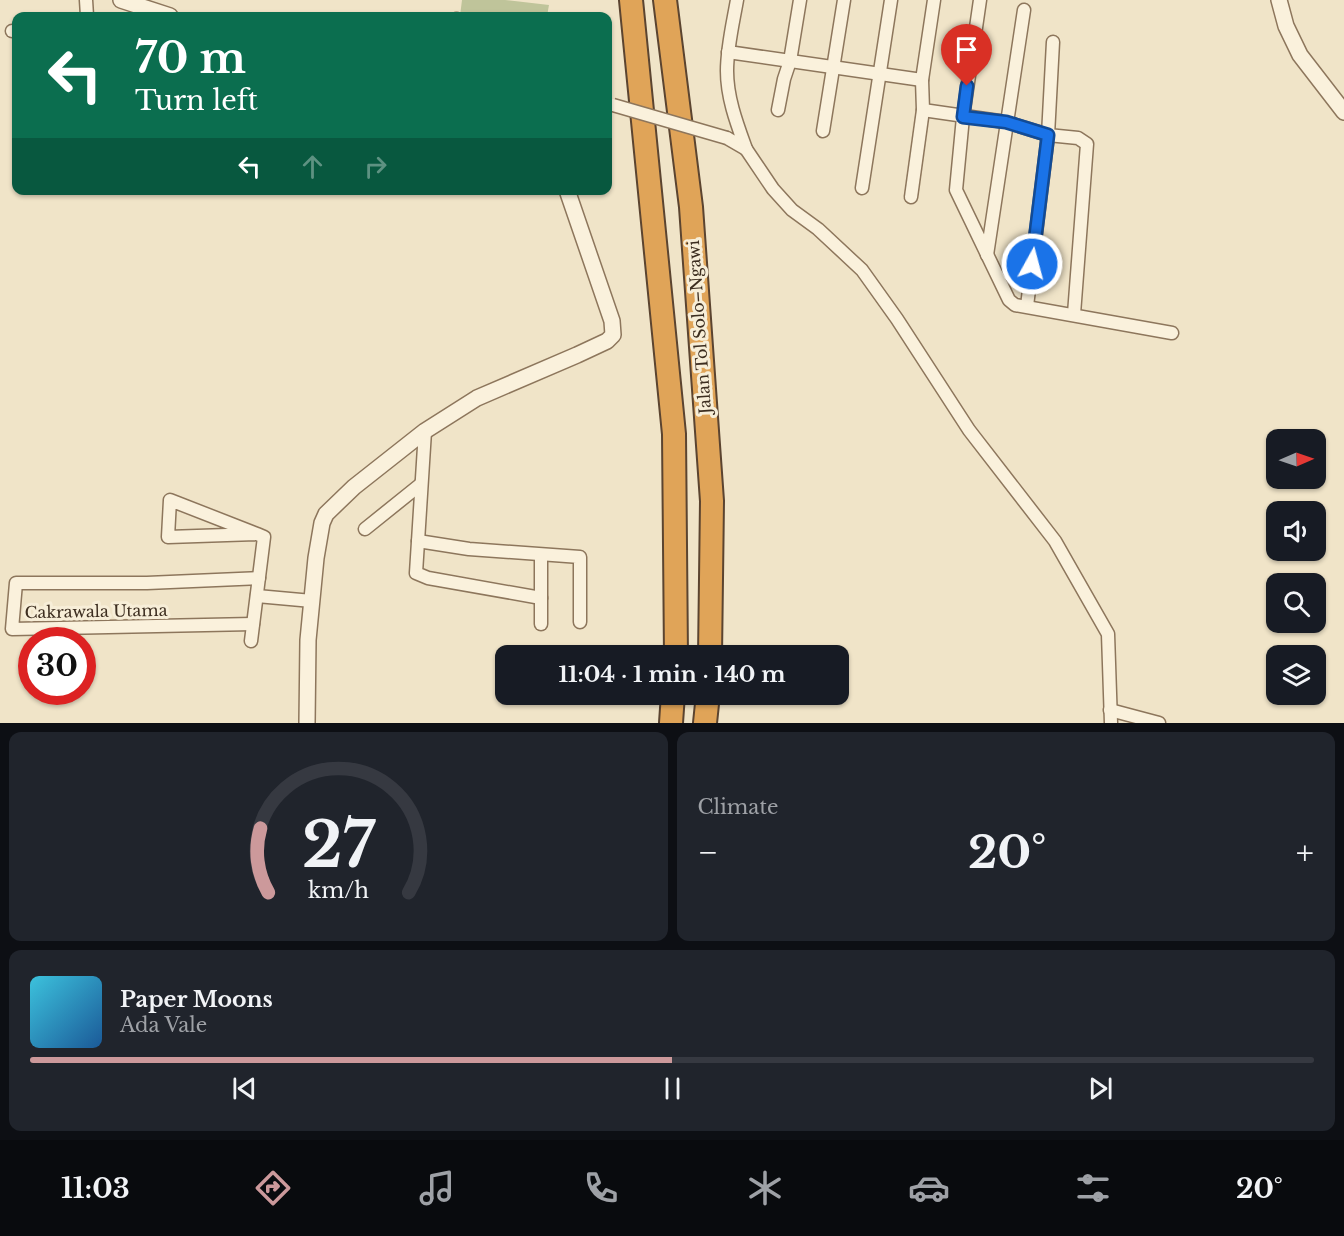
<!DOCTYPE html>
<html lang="en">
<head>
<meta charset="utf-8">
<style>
  :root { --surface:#171b24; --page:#20242c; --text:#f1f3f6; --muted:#9ea1a6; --line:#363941; --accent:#cc999b }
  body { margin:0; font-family:"Libre Baskerville",serif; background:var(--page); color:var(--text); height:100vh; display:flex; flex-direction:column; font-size:22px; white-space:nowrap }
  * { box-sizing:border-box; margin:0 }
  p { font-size:20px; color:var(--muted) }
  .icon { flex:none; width:33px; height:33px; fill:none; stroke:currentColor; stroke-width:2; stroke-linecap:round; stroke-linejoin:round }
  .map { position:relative; height:723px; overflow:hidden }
  .panel { display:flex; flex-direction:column; gap:9px; padding:9px; background:#0d0f14; flex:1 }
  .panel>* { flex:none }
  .top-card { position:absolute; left:12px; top:12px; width:600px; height:183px; border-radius:12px; box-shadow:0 2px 4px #0004; background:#0b6e4f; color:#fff; overflow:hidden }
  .needle { width:39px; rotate:88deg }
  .controls { position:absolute; left:1266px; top:429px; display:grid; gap:12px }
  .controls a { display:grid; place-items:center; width:60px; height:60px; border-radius:12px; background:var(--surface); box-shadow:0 2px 4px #0004; font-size:30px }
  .speed { position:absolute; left:18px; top:627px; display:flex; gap:12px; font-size:30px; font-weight:700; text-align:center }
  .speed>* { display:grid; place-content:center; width:78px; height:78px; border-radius:50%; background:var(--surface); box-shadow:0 2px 4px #0004; line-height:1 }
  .speed .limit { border:9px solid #d22; background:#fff; color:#111 }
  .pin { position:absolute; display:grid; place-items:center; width:51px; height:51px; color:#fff; margin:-62px -26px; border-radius:50% 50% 50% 0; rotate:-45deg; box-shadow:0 0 6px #0007 }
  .pin .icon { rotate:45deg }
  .me { position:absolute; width:66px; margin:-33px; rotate:7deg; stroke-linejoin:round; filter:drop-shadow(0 0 4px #0008) }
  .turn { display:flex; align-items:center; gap:21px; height:126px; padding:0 24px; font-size:27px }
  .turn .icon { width:78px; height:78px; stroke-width:2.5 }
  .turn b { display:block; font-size:42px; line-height:51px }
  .lanes { display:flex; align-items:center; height:57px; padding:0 24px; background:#0003; justify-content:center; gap:30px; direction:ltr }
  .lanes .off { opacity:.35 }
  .big { font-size:45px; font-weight:700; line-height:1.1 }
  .panel .tile { flex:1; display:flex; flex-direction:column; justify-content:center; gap:9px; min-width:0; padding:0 21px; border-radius:12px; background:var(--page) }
  .panel .dial { align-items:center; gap:0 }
  .dial svg { height:156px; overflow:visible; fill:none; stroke:var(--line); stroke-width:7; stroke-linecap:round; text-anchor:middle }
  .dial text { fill:var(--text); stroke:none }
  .song { display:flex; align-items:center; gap:18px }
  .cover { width:72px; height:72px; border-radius:9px; background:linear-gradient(135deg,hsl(190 70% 55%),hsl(210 70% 35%)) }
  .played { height:6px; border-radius:3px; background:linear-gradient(90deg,var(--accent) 50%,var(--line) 50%) }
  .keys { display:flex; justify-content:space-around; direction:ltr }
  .heat { display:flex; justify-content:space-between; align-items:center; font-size:33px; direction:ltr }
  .panel .tiles { flex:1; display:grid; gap:9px; grid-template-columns:1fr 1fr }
  .tile:last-child { grid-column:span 2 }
  .trip { position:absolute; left:495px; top:645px; width:354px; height:60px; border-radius:12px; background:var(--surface); box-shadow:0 2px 4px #0004; font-weight:700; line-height:60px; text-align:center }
  .tabs { display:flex; height:96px; justify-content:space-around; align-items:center; background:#090b0e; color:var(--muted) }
  .tabs .icon { width:42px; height:42px }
  .tabs .on { color:var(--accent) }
  .tabs b { font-size:27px; color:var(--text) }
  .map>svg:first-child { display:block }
</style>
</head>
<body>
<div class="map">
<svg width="1344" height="723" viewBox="0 0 1344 723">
  <rect width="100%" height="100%" fill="#f0e4c8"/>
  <!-- cemetery -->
  <path fill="#bfc49a" d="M462 0H505L549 5 547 16H460Z"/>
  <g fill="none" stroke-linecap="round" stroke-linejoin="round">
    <!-- service casing -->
    <g stroke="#8d765c" stroke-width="9">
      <path id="service" d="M456 16H457"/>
    </g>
    <!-- minor casing -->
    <g stroke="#8d765c" stroke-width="15">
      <g id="minor">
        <path d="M86 0 87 16"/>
        <path d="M934 0 922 80 923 110 1006 122 1048 135 1078 138 1087 144 1074 314"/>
        <path d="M980 0 963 117 956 190 1009 300 1015 305 1172 333"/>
        <path d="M12 31H16"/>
        <path d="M728 52 922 80"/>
        <path d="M778 110 784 79 790 61 800 0"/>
        <path d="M823 131 844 0"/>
        <path d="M727 138 746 149C737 124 727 98 727 71 727 47 733 23 737 0"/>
        <path d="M746 149 773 189 792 210 818 229 862 270 897 319 969 430 1055 541 1108 634 1111 723"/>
        <path d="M862 188 891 0"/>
        <path d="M911 197 923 110"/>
        <path d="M987 255 1024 10"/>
        <path d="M1027 306 1048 135 1053 42"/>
        <path d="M425 431 416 573 428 578 541 598"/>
        <path d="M365 529 421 484"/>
        <path d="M418 541 469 549 580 557V622"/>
        <path d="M257 596 312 601"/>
        <path d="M253 624 12 629 16 583H147L259 578"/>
        <path d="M541 624V555"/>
        <path d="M251 641 264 537 257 534 170 500 168 537 257 534"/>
        <path d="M1110 710 1159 723"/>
      </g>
    </g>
    <!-- tertiary casing -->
    <g stroke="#8d765c" stroke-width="18">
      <g id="tertiary">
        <path d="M121 0 170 16"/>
        <path d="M1279 0 1286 26 1300 55 1344 112"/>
        <path d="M307 723 308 640 316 558 322 523 326 514 354 487 425 431 477 398 577 355 607 341 613 335 612 321 567 190"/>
      </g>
    </g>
    <!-- motorway casing -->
    <g stroke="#5b4430" stroke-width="26">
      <g id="motorway">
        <path d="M631 0 674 434 676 656"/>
        <path d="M665 0 691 207 712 501 710 656"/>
        <path d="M671 723 673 694"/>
        <path d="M705 723 708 694"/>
      </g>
    </g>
    <!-- service -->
    <use href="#service" stroke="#faf1dc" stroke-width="6"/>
    <!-- minor -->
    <use href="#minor" stroke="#faf1dc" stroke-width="12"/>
    <!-- tertiary -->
    <use href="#tertiary" stroke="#faf1dc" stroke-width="15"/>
    <!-- motorway -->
    <use href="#motorway" stroke="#e0a458" stroke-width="22"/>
    <!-- minor-bridge casing -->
    <g stroke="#8d765c" stroke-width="15" stroke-linecap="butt">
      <path id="minor-bridge" d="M613 105 727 138"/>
    </g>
    <!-- minor-bridge -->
    <use href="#minor-bridge" stroke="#faf1dc" stroke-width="12"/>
  </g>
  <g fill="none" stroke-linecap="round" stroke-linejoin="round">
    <!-- route casing -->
    <g stroke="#114b97" stroke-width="15">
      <path id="route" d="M967 86 963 117 1006 122 1048 135 1032 264"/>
    </g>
    <!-- route -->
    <use href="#route" stroke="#1a73e8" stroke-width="10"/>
  </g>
  <g text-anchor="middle" stroke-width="6" stroke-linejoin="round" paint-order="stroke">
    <!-- street labels -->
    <g font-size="16" fill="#3d2e20" stroke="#f7eed8">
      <text transform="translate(699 327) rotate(-94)" y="6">Jalan Tol Solo–Ngawi</text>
      <text transform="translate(96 611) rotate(-1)" y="6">Cakrawala Utama</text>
    </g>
  </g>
</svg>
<div class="controls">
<a><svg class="needle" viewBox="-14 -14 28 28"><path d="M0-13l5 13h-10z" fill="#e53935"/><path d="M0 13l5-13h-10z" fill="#9ea1a6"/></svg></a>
<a><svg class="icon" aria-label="sound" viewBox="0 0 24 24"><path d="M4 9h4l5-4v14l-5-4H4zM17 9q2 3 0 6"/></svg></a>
<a><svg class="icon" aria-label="search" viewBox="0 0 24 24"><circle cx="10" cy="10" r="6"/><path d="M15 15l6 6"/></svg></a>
<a><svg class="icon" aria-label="layers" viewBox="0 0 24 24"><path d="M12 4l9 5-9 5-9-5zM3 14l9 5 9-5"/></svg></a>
</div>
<div class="speed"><div class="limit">30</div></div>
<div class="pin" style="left:967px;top:86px;background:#d93025"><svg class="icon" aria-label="arrive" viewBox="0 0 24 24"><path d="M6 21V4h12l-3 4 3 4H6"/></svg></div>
<svg class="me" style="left:1032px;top:264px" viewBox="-20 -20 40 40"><circle r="17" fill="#1a73e8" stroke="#fff" stroke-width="3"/><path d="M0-11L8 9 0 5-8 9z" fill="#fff"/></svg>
<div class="trip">11:04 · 1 min · 140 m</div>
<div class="top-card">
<div class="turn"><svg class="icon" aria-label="left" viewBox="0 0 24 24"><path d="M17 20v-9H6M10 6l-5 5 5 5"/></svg><div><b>70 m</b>Turn left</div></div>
<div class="lanes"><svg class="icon" aria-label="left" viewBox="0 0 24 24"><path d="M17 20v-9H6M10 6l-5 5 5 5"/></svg><svg class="icon off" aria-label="ahead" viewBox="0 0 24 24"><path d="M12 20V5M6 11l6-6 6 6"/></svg><svg class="icon off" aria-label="right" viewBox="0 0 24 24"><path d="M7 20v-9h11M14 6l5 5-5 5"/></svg></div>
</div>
</div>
<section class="panel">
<div class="tiles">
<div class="tile dial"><svg viewBox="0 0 100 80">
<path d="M14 69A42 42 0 1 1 86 69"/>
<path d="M14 69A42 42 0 0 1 10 36" stroke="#cc999b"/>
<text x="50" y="56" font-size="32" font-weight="700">27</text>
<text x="50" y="72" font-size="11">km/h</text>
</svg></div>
<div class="tile"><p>Climate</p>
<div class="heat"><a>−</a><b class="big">20°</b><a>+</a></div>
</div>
<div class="tile">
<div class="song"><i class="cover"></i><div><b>Paper Moons</b><p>Ada Vale</p></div></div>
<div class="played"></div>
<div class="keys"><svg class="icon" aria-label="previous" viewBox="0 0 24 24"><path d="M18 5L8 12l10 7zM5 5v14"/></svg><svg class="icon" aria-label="pause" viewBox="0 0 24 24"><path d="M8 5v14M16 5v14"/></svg><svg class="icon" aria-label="next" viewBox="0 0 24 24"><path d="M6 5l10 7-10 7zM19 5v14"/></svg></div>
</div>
</div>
</section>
<nav class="tabs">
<b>11:03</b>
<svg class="icon on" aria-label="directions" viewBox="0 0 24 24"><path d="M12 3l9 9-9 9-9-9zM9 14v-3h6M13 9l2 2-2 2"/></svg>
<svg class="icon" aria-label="music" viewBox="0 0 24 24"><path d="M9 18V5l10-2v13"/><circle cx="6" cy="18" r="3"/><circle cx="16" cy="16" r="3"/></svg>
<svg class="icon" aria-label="phone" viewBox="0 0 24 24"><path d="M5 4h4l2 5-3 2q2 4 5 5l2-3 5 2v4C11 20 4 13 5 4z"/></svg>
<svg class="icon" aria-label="climate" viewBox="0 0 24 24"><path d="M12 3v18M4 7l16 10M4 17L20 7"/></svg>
<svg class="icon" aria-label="car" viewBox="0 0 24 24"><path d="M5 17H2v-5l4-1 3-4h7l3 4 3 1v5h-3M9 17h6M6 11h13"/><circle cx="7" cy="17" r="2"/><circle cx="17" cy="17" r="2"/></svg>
<svg class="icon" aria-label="filters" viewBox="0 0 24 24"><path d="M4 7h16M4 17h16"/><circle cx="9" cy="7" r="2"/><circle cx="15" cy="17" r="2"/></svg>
<b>20°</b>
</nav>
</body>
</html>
